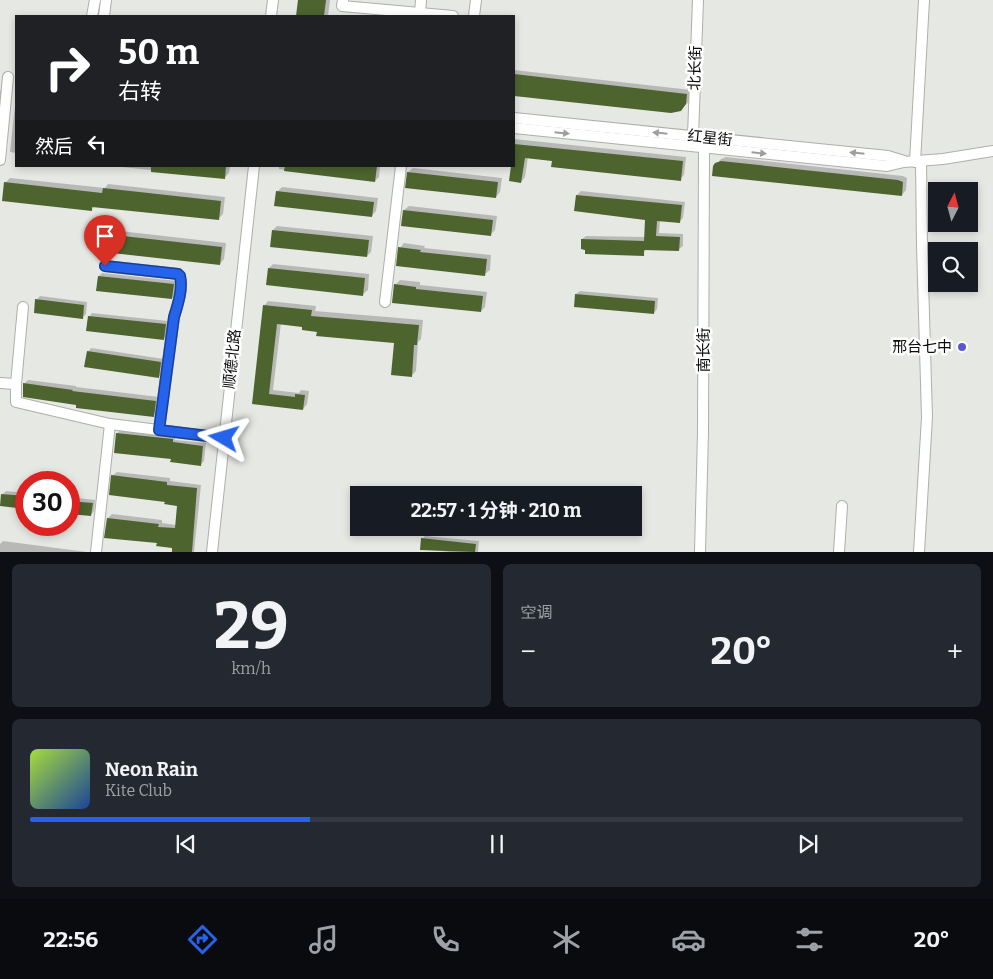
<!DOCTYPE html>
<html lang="zh">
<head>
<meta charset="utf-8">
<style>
  :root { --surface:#171b24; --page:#242831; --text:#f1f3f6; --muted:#9ea1a6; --line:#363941; --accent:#2563eb }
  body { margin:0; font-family:Bitter,"Noto Sans SC",serif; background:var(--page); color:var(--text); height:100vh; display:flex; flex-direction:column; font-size:19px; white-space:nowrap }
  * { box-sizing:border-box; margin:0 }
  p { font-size:16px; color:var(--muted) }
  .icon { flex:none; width:28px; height:28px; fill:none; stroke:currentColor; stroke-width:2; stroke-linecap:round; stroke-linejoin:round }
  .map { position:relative; height:552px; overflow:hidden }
  .sheet { display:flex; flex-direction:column; gap:12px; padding:12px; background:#0d0f14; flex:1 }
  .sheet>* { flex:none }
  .top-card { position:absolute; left:15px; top:15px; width:500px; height:152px; border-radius:0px; box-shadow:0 2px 8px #0003; background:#202124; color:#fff; overflow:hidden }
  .needle { width:32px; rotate:6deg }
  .buttons { position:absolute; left:928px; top:182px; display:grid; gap:10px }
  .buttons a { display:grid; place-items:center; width:50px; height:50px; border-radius:0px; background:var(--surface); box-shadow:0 2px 8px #0003; font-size:25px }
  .speed { position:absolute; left:15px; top:471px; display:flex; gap:10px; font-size:25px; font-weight:700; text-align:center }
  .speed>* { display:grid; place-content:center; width:65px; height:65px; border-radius:50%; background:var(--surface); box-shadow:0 2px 8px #0003; line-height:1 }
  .speed .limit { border:8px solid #d22; background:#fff; color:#111 }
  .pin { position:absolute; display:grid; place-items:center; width:42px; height:42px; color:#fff; margin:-51px -21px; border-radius:50% 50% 50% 0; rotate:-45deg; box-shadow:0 0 5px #0007 }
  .pin .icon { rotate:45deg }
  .me { position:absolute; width:55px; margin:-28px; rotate:277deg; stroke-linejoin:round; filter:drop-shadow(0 0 4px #0008) }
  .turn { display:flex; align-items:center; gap:18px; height:105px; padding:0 20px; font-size:22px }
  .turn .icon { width:65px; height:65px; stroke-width:2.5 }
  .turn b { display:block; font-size:35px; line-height:42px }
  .then { display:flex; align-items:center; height:48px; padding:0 20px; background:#0003; gap:10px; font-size:19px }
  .big { font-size:38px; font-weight:700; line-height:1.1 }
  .sheet .widget { flex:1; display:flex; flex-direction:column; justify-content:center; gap:8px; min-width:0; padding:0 18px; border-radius:8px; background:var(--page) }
  .sheet .dial { align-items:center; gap:0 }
  .dial b { font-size:65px; line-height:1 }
  .song { display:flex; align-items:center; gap:15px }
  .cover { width:60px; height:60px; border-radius:8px; background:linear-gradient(135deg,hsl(80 70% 55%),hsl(220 70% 35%)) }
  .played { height:5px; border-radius:2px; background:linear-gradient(90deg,var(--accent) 30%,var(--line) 30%) }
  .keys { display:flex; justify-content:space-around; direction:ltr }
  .heat { display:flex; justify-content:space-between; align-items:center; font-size:28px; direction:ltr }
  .sheet .tiles { flex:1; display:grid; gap:12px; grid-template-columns:1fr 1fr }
  .widget:last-child { grid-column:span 2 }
  .trip { position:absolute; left:350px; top:486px; width:292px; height:50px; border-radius:0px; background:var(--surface); box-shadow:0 2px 8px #0003; font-weight:700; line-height:50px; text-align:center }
  .dock { display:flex; height:80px; justify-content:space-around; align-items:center; background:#090b0e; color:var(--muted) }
  .dock .icon { width:35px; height:35px }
  .dock .selected { color:var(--accent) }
  .dock b { font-size:22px; color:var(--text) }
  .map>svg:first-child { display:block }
</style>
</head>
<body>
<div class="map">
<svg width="993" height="552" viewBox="0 0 993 552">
  <rect width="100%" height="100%" fill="#e6e8e4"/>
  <!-- shadow -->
  <g fill="#0003">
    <path d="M299 0H330L328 16H297Z"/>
    <path d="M514 70 691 90 689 102 677 111 514 95Z"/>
    <path d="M0 90 2 91 0 106Z"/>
    <path d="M16 97V153L10 152Z"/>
    <path d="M514 139 686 157 684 175 680 179 528 157 525 177 521 182 514 166Z"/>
    <path d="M726 157 903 176 907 178 906 190 902 195 714 167 721 159Z"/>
    <path d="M113 166H230L229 173 224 178Z"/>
    <path d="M279 166H380L379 177 375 181 279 169Z"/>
    <path d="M413 168 502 178 500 192 496 197 408 172Z"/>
    <path d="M10 178 105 188 108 184 225 197 223 214 218 219 95 206 92 209 5 183Z"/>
    <path d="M282 187 378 198 376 211 372 216 277 192Z"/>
    <path d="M581 191 685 202 683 218 679 222 660 220 659 233 683 234V246L679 249 647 248 643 254 582 239 586 236 645 237 646 219 577 195Z"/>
    <path d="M409 206 497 216 495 230 490 235 404 210Z"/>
    <path d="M277 226 373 236 371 252 367 256 273 230Z"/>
    <path d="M111 230 226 243 224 259 220 264 106 235Z"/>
    <path d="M404 243 425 246 424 248 491 255 490 270 485 274 400 248Z"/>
    <path d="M273 264 369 274 368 290 363 294 269 268Z"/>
    <path d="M102 273 177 281 175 295 172 298 99 276Z"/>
    <path d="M400 280 420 282V285L487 292 485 307 481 311 395 285Z"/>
    <path d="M580 291 658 298 657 309 654 313 576 294Z"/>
    <path d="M40 296 87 302 86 314 82 318 37 299Z"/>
    <path d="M268 301 316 306 315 311 423 320 421 339 418 342 416 371 411 376 395 342 281 323 273 390 299 393 301 390 309 391 307 404 303 409 253 403 264 306Z"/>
    <path d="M92 313 168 321 167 335 164 338 89 317Z"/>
    <path d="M91 348 164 359 162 374 158 377 88 352Z"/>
    <path d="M28 380 76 386V387L159 397 157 411 153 415 24 384Z"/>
    <path d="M120 430 176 436 175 440 206 443 204 461 201 464 117 434Z"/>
    <path d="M117 472 170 478V481L201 485 194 552H173L174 547 158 542 108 518 112 514 162 520V523L176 525 179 505 112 476Z"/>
    <path d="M6 491 26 493V508L2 505 3 494Z"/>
    <path d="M69 497 95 500 94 511 91 515 69 512Z"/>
    <path d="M425 536 479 541 478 552H449L421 549 422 539Z"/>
    <path d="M3 541 87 552H0V544Z"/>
  </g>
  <!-- building -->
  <g fill="#4d642f">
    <path d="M298 0H326L324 16H296Z"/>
    <path d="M514 74 687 94 686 104 681 111 671 113 514 96Z"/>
    <path d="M514 144 683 161 681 181 551 167 552 161 525 158 521 183 509 181 511 166H514Z"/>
    <path d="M721 161 898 180 903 182 902 196 712 176 713 166 715 163Z"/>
    <path d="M151 166H226L225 179 151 172Z"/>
    <path d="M285 166H377L375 182 284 171Z"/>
    <path d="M407 172 498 182 496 198 405 188Z"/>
    <path d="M4 182 102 193 103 188 221 201 219 220 92 207V211L2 201Z"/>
    <path d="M276 191 374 202 372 217 274 206Z"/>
    <path d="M576 195 682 205 680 223 657 221 656 236 680 237 679 251 644 250V256L585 254V250L581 249V239L644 241 645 220 574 211Z"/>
    <path d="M403 210 493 220 491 236 401 226Z"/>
    <path d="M272 230 369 240 367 257 270 247Z"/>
    <path d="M105 234 222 247 220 265 103 252Z"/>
    <path d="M398 247 421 250 420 252 487 259 485 276 396 266Z"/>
    <path d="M268 268 365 278 363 296 266 285Z"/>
    <path d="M98 276 174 284 172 299 96 291Z"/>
    <path d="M394 284 416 287V289L483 296 481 312 392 303Z"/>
    <path d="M575 294 655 301 654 314 574 307Z"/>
    <path d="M35 299 84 305 83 319 34 313Z"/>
    <path d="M263 305 312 310 311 316 419 325 417 345H414L412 377 391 375 394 343 316 336 317 332 302 330V327L277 324 269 394 295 397V394L305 395 303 410 252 404Z"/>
    <path d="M88 316 166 324 164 340 86 331Z"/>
    <path d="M87 351 161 362 159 378 84 367Z"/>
    <path d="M23 383 73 390 72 391 156 401 154 417 76 408V405L23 397Z"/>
    <path d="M116 433 173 439V442L203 446 201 466 170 462 171 459 114 453Z"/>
    <path d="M111 475 167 482V485L197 488 192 552H172V548L156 546 157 543 104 538 107 518 159 524 158 527 175 528 177 506 164 504 165 502 109 495Z"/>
    <path d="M1 494 26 496V509L0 506Z"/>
    <path d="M69 501 93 503 91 516 69 514Z"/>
    <path d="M421 538 476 544 475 552 420 550Z"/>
  </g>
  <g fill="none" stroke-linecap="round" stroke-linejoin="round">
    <!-- minor casing -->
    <g stroke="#adafab" stroke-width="12">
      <g id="minor">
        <path d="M343 0 342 6 453 16"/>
        <path d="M420 13 421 0"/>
        <path d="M92 16 95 0"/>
        <path d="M104 16 106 0"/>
        <path d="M271 16 273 0"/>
        <path d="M474 16 476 0"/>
        <path d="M514 118 888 156 904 161"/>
        <path d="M514 128 887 166 904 162 943 159 993 151"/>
        <path d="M693 136 698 0"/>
        <path d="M0 160 8 77"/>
        <path d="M915 162 924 0"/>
        <path d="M105 266 178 274 180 276C183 289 178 304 174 317L159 430"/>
        <path d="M385 302 401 166"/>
        <path d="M0 383 16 384V402L110 424 223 438"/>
        <path d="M16 384 23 307"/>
        <path d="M96 552 110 424"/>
        <path d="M212 552 254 166"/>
        <path d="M700 552 703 432 704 148"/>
        <path d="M839 552 842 506"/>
        <path d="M919 552 927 417 922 246 921 161"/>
      </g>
    </g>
    <!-- minor -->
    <use href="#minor" stroke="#fff" stroke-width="10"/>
  </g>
  <!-- one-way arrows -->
  <defs><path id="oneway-solid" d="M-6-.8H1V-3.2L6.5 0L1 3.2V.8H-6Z" transform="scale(1.25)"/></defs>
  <g fill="#9d9e9d">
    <use href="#oneway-solid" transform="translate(562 133) rotate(6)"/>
    <use href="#oneway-solid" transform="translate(660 133) rotate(-174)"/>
    <use href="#oneway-solid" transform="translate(759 153) rotate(6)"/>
    <use href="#oneway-solid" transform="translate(857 153) rotate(-174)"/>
  </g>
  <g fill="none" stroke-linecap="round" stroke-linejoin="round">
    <!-- route casing -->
    <g stroke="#184099" stroke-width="12">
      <path id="route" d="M105 266 178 274 180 276C183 289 178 304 174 317L159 430 224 438"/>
    </g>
    <!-- route -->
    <use href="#route" stroke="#2563eb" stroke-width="9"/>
  </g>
  <!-- markers -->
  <circle fill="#5959d1" stroke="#fff" stroke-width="2" cx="962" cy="347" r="5"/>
  <g text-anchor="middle" stroke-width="5" stroke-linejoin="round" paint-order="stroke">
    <!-- street labels -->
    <g font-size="15" fill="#0b0c0b" stroke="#fff">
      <text transform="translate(695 68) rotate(-88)" y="5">北长街</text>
      <text transform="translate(710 138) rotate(6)" y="5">红星街</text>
      <text transform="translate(704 350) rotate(-90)" y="5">南长街</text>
      <text transform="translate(232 359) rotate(-84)" y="5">顺德北路</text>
    </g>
    <!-- poi labels -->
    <g font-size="15" fill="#0b0c0b" stroke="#fff" text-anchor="end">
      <text x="952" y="352">邢台七中</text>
    </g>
  </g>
</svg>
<div class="buttons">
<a><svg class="needle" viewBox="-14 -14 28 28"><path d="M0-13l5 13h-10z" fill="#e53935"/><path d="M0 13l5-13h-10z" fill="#9ea1a6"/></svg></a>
<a><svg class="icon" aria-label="search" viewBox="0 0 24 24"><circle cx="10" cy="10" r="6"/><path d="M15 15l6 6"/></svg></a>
</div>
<div class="speed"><div class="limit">30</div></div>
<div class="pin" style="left:105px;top:266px;background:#d93025"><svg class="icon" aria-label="arrive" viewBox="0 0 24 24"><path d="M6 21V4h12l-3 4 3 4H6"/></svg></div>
<svg class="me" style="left:224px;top:438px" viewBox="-20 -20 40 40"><path d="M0-17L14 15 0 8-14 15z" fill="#2563eb" stroke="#fff" stroke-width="4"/></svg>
<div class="trip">22:57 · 1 分钟 · 210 m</div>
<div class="top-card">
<div class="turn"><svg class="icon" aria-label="right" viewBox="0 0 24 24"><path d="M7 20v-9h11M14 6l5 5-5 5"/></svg><div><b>50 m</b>右转</div></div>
<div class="then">然后<svg class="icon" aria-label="left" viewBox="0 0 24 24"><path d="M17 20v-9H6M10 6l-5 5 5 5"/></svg></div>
</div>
</div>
<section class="sheet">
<div class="tiles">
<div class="widget dial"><b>29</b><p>km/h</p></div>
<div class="widget"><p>空调</p>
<div class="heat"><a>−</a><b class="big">20°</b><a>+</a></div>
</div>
<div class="widget">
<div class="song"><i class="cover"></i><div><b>Neon Rain</b><p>Kite Club</p></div></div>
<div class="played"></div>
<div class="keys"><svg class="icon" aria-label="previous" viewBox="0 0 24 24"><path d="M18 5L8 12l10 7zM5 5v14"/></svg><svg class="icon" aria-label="pause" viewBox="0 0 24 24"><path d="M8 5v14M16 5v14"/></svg><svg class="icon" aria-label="next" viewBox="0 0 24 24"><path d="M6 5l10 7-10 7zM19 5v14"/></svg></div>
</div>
</div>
</section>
<nav class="dock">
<b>22:56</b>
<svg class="icon selected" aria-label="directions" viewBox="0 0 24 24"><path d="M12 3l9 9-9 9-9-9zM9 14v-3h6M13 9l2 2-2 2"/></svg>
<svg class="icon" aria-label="music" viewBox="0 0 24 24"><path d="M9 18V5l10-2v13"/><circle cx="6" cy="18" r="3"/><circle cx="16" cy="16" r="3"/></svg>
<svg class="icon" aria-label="phone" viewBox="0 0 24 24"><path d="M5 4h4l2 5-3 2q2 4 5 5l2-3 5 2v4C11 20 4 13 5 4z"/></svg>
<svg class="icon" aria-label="climate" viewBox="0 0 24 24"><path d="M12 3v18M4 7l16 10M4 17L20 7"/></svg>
<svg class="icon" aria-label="car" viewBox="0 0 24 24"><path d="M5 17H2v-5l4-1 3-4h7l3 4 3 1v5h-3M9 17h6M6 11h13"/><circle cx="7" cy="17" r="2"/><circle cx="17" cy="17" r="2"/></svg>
<svg class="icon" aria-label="filters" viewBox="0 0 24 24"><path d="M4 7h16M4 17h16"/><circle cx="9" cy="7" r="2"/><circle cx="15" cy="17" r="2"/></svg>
<b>20°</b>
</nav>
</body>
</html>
